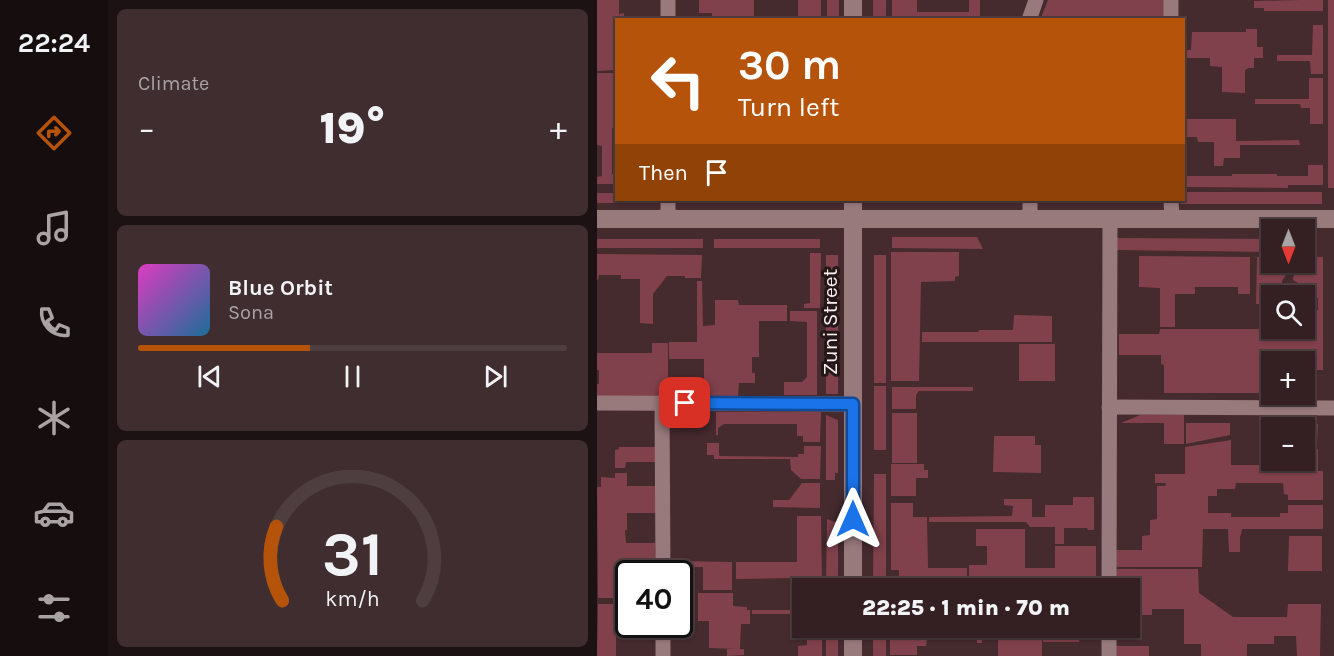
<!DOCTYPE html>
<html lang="en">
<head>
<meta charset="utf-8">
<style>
  :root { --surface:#342022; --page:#3f2d2f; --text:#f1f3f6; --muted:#a9a3a5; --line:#4e3e40; --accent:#b45309 }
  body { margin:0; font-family:Karla,sans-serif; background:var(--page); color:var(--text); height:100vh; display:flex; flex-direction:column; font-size:22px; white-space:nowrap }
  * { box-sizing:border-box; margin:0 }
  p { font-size:20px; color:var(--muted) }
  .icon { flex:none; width:33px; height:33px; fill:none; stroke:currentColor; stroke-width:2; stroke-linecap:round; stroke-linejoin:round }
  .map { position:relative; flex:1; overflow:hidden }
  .sheet { display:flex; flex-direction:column; gap:9px; padding:9px; background:#1d1213; width:489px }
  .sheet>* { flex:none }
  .top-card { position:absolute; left:18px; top:18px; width:570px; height:183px; border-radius:0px; box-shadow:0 2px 4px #0004,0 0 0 2px var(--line); background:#b45309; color:#fff; overflow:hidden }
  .needle { width:39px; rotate:180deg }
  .buttons { position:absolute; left:664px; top:219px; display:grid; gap:12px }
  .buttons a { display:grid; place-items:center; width:54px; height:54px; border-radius:0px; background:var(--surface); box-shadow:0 2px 4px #0004,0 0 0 2px var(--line); font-size:30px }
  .speed { position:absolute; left:18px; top:560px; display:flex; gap:12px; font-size:30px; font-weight:700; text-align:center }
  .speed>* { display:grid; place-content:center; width:78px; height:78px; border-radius:50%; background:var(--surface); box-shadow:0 2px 4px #0004,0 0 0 2px var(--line); line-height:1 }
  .speed .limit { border:3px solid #111; border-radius:9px; background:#fff; color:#111 }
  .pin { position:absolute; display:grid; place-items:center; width:51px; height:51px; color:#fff; margin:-26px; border-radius:12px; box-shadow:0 3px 9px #0006 }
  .me { position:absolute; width:66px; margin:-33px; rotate:0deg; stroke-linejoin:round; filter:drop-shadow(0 0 4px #0008) }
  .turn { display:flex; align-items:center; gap:21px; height:126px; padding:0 24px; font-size:27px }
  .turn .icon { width:78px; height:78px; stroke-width:2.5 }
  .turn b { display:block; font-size:42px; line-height:51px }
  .then { display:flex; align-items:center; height:57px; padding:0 24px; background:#0003; gap:12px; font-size:22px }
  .big { font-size:45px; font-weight:800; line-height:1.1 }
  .sheet .tile { flex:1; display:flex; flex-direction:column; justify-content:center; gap:9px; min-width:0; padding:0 21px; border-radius:9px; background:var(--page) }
  .sheet .dial { align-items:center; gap:0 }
  .dial svg { height:156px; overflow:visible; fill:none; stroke:var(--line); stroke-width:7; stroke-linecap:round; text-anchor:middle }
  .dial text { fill:var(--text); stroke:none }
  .song { display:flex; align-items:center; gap:18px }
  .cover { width:72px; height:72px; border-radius:9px; background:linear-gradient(135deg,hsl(310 70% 55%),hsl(200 70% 35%)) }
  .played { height:6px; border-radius:3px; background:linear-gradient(90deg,var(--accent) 40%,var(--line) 40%) }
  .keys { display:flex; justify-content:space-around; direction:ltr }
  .heat { display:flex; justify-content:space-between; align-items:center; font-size:33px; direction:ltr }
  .trip { position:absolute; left:195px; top:578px; width:348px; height:60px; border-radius:0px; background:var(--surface); box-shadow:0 2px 4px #0004,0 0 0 2px var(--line); font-weight:800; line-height:60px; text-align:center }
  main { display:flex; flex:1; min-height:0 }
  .tabs { display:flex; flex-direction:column; width:108px; justify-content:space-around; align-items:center; background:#150d0e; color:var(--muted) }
  .tabs .icon { width:42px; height:42px }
  .tabs .current { color:var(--accent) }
  .tabs b { font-size:27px; color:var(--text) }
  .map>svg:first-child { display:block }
</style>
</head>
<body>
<main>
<nav class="tabs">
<b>22:24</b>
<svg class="icon current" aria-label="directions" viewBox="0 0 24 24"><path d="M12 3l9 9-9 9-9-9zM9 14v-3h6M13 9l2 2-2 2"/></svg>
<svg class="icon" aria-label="music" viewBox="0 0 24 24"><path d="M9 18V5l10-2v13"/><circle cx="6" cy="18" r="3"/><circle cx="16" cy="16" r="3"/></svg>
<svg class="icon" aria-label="phone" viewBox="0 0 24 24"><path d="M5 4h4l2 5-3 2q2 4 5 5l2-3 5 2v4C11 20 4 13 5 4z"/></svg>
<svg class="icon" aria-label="climate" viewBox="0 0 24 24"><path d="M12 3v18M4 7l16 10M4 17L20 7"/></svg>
<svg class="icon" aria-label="car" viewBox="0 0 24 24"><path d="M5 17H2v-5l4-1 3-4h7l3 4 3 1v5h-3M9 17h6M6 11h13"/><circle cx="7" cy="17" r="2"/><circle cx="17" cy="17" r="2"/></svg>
<svg class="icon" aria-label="filters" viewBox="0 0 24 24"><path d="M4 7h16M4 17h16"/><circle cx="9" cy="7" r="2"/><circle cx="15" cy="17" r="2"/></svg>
</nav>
<section class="sheet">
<div class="tile"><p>Climate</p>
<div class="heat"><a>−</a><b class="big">19°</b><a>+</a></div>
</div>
<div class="tile">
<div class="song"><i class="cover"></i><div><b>Blue Orbit</b><p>Sona</p></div></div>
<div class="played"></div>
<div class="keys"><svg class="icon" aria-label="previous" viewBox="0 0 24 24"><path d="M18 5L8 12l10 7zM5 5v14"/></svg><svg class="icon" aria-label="pause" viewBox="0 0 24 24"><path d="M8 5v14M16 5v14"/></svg><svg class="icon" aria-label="next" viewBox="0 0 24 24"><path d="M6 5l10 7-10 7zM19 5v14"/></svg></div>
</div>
<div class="tile dial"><svg viewBox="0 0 100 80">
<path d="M14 69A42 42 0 1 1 86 69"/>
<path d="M14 69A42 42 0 0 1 11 31" stroke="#b45309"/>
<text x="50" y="56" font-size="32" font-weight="700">31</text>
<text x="50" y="72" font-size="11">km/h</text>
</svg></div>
</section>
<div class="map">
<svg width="737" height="656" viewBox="0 0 737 656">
  <rect width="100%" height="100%" fill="#452a2e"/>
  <!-- green -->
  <g fill="#81414c">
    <path d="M0 0H22V14L27 13V19L20 20 19 70 0 71Z"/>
    <path d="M102 0H157V16H141L140 19H115V13H102Z"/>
    <rect x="201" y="0" width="23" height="19"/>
    <rect x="230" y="0" width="12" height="19"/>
    <rect x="276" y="0" width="13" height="19"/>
    <path d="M295 0H320V12H372V0H383V19H295Z"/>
    <path d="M451 0H570L569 19 443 20Z"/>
    <path d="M704 0H726V11H667V8H657V1Z"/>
    <rect x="731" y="0" width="6" height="188"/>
    <path d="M716 25H726V74H714L713 61H680V55H715Z"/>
    <path d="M649 29H660V47H666V58H657V68H652L648 70V93L625 92V67L613 66V58H587V50H594L595 32H649Z"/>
    <path d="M0 73H19V128H15V174H19V184H0V177L5 176V146L0 145Z"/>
    <path d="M712 78H726V124H713V108H704L703 104H658V99H712Z"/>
    <path d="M587 119H639V141L702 140 703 145H643V158H627L626 166H617V142H601L600 137H587Z"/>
    <path d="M711 165H726V185H691V188L587 187V176H635V174H680V176H711Z"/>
    <path d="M587 192H725V204H584L580 200H586Z"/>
    <path d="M0 193H19L20 200H45V203H0Z"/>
    <path d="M78 200H222L223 203H84Z"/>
    <path d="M296 200H368H364L363 203H296Z"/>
    <path d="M443 200H512L511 203H443Z"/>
    <path d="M295 237H380L386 249 295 248Z"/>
    <path d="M518 238 675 239V252L518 250Z"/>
    <rect x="0" y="239" width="106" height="9"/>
    <rect x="117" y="239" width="106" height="9"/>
    <path d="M294 252H362V276L358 277V281L324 282 322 381H294Z"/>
    <path d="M213 253H224L223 308H207V304L213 303Z"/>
    <path d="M0 254 105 255 104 278H88V276H70L56 294V324L43 323V279H24V275H2L1 280H0Z"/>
    <rect x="229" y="255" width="12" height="139"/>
    <rect x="277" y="255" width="12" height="128"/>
    <path d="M542 256 653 257V294H641V287H598V294H578V327H563V288L542 287Z"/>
    <path d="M660 257H675V262L697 263 685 281V290H669V304H659Z"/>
    <path d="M708 257H726V370H708V362L701 361 700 356H671V393H567V365L564 364V355H522V334H562L563 329H671V336H692L693 329 708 328V324H715V311L721 310V298H716L715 291H706V286L696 280C696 273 701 269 701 263L708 262Z"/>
    <path d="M100 281H105L106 326 118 325V300H141L142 305H190V321H162V357H155V373H158V383H142L141 397H107V359H72V342H100Z"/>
    <path d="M193 311H220V395H187V382H205L210 377V322L193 321Z"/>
    <path d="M417 315 455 316V342H325V332H381L382 330H416Z"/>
    <path d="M55 343H71V400H0V384H2V370H0V353H55Z"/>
    <path d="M458 344V381H422V344Z"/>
    <path d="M289 386V450H277V386Z"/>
    <path d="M295 387H376V391H322L319 395V409H295Z"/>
    <path d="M119 412H224L223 442H206V436H200V424H127L121 428V435H119Z"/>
    <rect x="295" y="413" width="25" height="50"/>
    <path d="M229 415 241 420V473H238V480H229Z"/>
    <path d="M543 415H587V444H567V423H524Z"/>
    <path d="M589 423H633V435L589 444Z"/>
    <path d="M683 424H721L720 445H708V428L685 427Z"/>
    <path d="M397 436H438V445H444V473L396 472Z"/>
    <path d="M634 440V465H684L685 461 708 460V449H721V471H726V500H691V495L687 494 686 483H639L638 489H620V496H611V513H634V517H683V513H691V505H726V529H645L644 535 643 536V552H632L631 529H606L605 567H519V550H545V536L553 535V520L560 519V486H568L569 483H558V474H588V447Z"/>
    <path d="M110 443H122V456L201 457V454H207V446H224L223 479H204L194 470 193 459H117V455H110Z"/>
    <path d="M22 447H58V462H29L28 468H18V450L22 449Z"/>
    <path d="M294 464H327V470H331V478H319V496H294Z"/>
    <path d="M18 473H30V486H59V513H30V530H28L29 543H58V573H32L31 578 21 579V595L20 598H1L0 487H4V477L18 478Z"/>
    <path d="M277 474H289V588H276Z"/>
    <path d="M205 483H223V508L176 507V500H192Z"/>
    <path d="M476 497H497V530H491L490 528H467V544H458V527H433L429 522H332V517L415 516 416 506 407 505V499H435V517H448V505H476Z"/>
    <path d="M294 503H316V517H330L331 568H370V585H321L320 588H302V570H294Z"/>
    <path d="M200 516H224L225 588H206L205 590H200V578L139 579V562H200Z"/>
    <path d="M230 519 241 523V588H229Z"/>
    <path d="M379 529H428V568H458V546H499V588H378V586H372V565H390V546H379Z"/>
    <path d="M692 536H725V571H691Z"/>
    <path d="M82 561 135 562V590H106V567H82Z"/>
    <path d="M518 569H601L602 593 636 617H690L691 604H724L723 656H700L699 636H677V644H650V656H604V644H587V609H555V615H533L532 588H518Z"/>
    <path d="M101 593H136V606L150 607V610H153V624H144L143 649H147V655L130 656V649H139L112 648V621H101Z"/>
    <path d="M1 604H19V656H0Z"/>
    <path d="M200 607H205V617H201V614H155V610H199Z"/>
    <path d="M210 627H225V656H201V646L210 645Z"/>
    <rect x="229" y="627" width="12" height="29"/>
    <rect x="276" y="627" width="13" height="29"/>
    <path d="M293 627H344V638H330L329 646H320V655H293Z"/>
    <path d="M347 627H445V656H401V628L385 629V643H380V630H347Z"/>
    <path d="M446 627H498V631H483L482 642H446Z"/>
    <rect x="514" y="646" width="38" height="10"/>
  </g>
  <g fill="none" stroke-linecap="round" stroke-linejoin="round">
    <!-- service -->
    <g stroke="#98797c" stroke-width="15">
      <path d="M71 0V20"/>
      <path d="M574 0V20"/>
      <path d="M432 20 439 0"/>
      <path d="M71 200V219"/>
      <path d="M433 200V219"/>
      <path d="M574 200 575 219"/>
      <path d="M0 403 256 404"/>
      <path d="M65 403 66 573"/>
      <path d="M512 407 737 408"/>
      <path d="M512 588 513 219"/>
      <path d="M66 624V656"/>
      <path d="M512 656V627"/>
    </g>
    <!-- minor -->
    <path stroke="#98797c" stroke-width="18" d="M0 219H737"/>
    <!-- tertiary -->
    <g stroke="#98797c" stroke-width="18">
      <path d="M256 0V20"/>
      <path d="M256 200V588"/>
      <path d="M256 627V656"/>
    </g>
  </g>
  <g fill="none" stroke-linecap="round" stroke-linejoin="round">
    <!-- route casing -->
    <g stroke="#114b97" stroke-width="15">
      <path id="route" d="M88 403 256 404V519"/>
    </g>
    <!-- route -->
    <use href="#route" stroke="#1a73e8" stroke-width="10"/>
  </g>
  <g text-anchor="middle" stroke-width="6" stroke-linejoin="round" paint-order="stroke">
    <!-- street labels -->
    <g font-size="21" fill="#fdeeef" stroke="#231718">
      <text transform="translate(233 322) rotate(-90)" y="7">Zuni Street</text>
    </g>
  </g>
</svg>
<div class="buttons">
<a><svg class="needle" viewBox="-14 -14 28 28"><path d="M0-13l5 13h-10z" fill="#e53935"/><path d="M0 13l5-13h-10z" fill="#a9a3a5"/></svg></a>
<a><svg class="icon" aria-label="search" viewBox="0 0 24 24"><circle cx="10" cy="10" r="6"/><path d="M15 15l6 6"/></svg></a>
<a>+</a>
<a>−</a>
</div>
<div class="speed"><div class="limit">40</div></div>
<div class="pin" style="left:88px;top:403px;background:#d93025"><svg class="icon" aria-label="arrive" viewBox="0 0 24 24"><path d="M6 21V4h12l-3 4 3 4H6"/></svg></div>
<svg class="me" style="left:256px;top:519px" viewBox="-20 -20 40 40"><path d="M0-17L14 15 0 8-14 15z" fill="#1a73e8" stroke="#fff" stroke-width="4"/></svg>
<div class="trip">22:25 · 1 min · 70 m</div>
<div class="top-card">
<div class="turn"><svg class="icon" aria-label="left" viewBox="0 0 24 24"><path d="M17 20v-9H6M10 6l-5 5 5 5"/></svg><div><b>30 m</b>Turn left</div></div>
<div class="then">Then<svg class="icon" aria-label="arrive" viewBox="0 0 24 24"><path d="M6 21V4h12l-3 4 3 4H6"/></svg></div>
</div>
</div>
</main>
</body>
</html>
